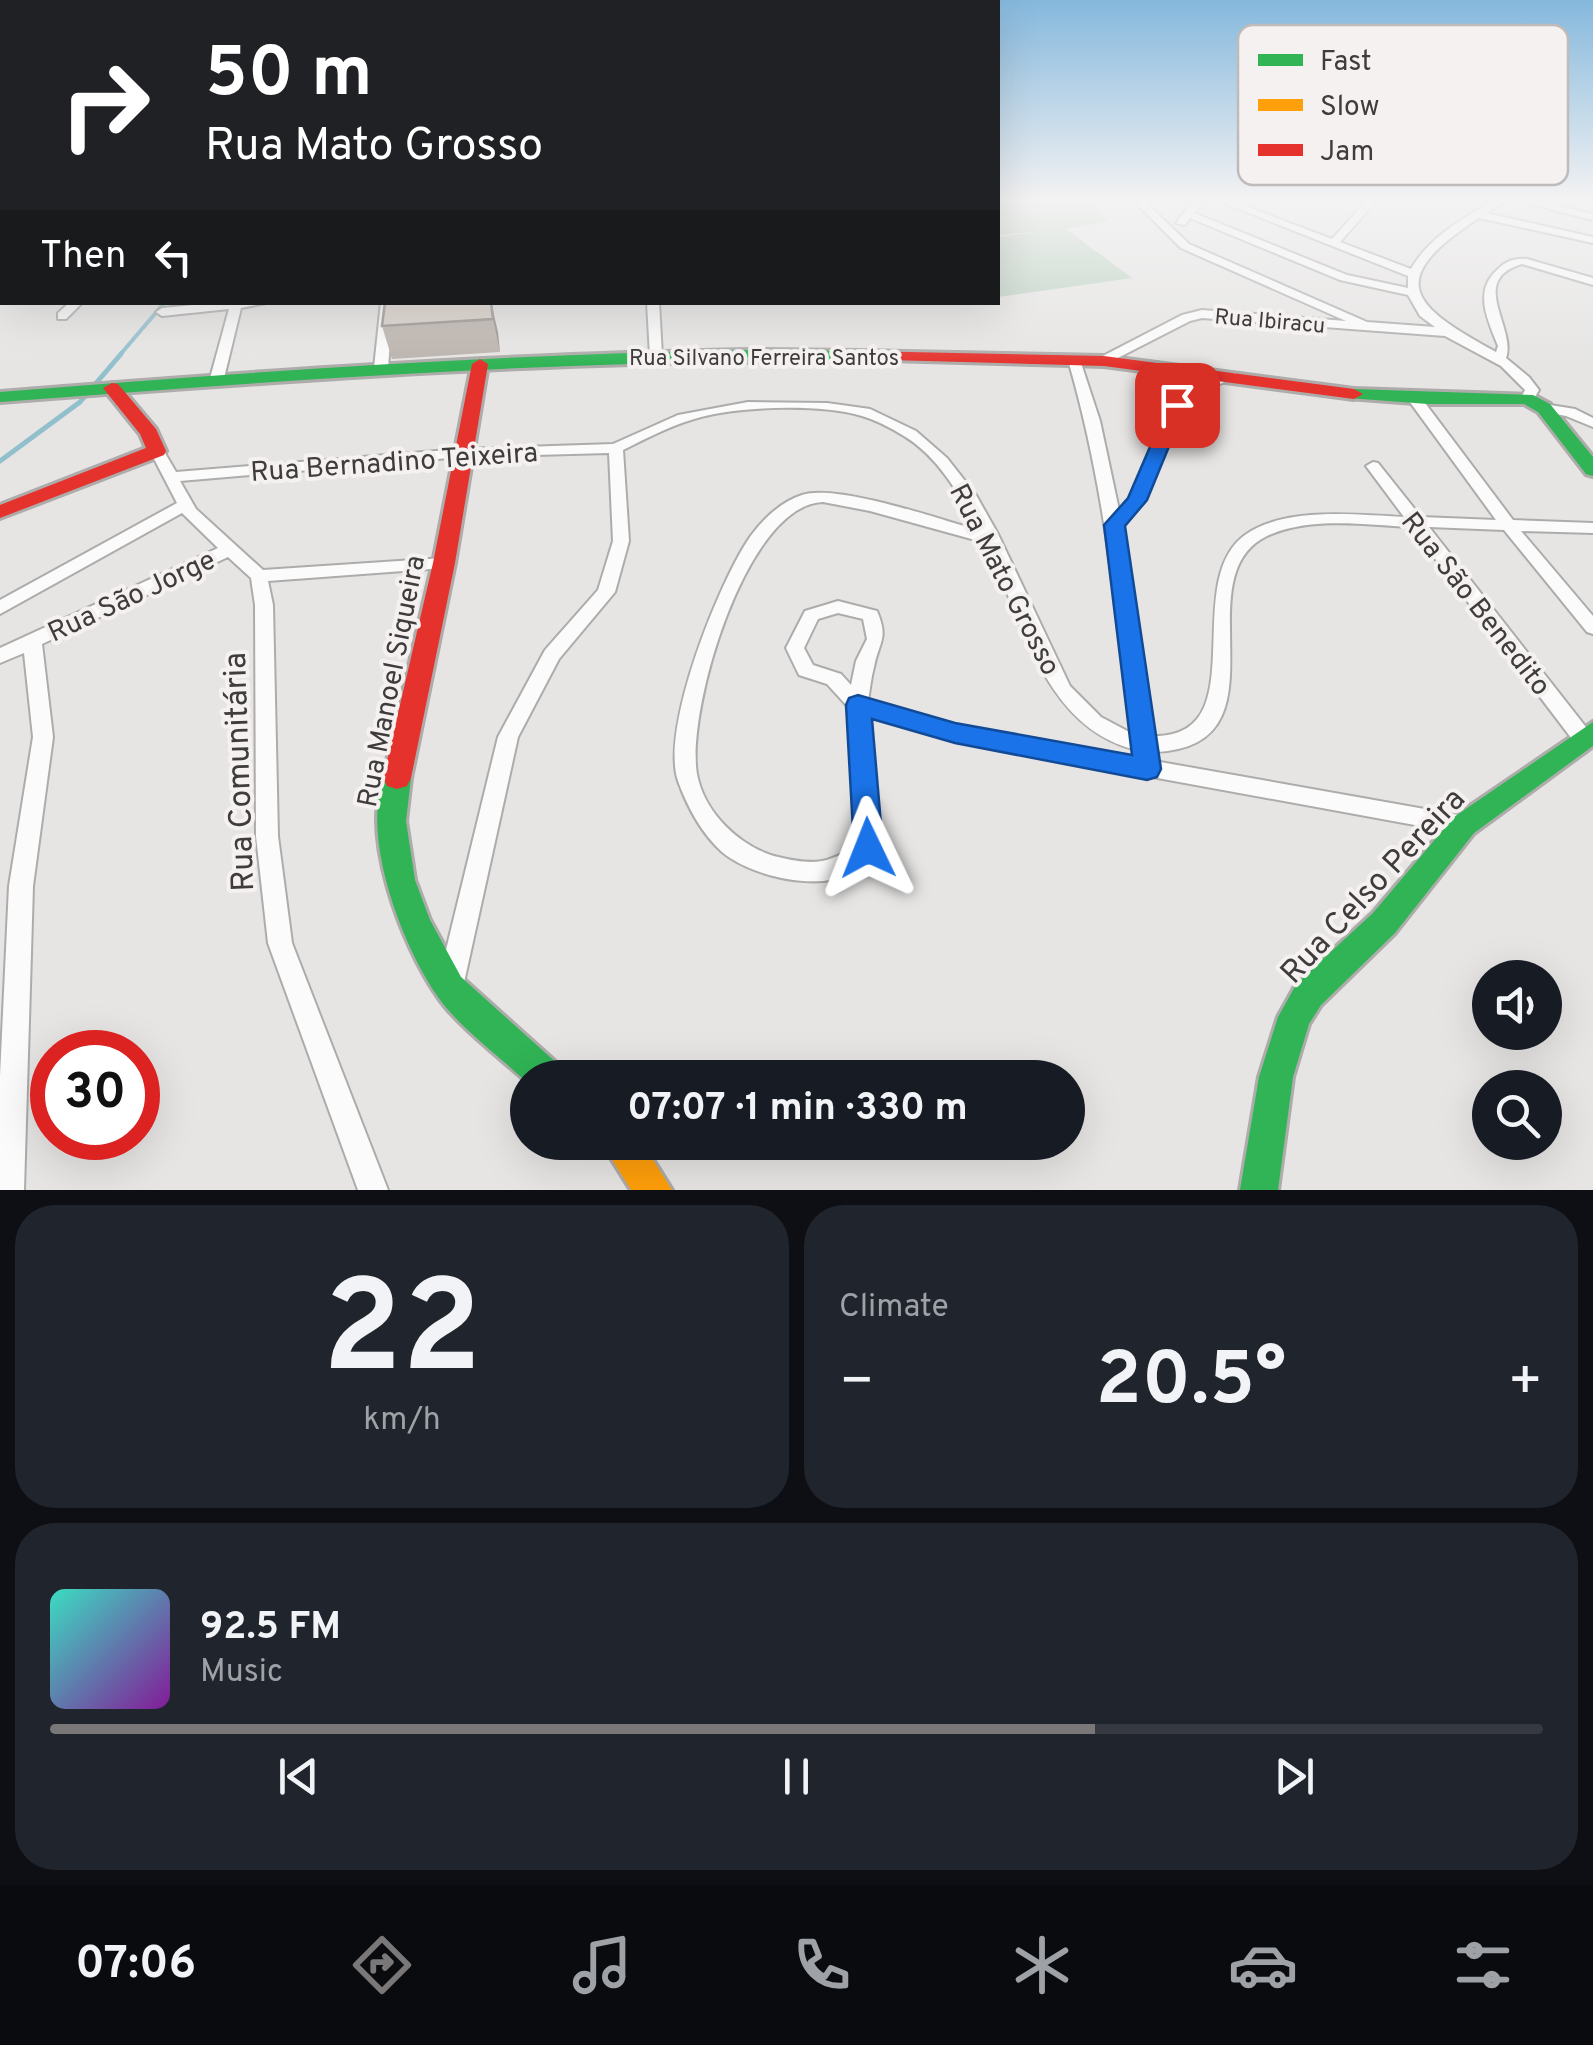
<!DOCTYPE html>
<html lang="en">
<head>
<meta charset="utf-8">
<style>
  :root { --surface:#171b24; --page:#20242c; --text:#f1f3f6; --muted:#9ea1a6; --line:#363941; --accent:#797777 }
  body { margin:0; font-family:Overpass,sans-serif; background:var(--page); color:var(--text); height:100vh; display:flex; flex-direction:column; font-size:38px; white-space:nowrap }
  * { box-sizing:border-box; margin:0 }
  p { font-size:32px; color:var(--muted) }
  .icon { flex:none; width:55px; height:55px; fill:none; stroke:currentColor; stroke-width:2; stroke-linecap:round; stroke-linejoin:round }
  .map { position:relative; height:1190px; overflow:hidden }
  .side { display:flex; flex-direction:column; gap:15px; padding:15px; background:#0d0f14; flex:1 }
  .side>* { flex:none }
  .hud { position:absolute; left:0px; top:0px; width:1000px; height:305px; box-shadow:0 10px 40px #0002; background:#202124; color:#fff; overflow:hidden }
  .fabs { position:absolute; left:1472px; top:960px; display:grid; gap:20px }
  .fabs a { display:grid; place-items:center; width:90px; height:90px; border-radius:50%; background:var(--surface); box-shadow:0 10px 40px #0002; font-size:50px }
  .speed { position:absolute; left:30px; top:1030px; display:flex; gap:20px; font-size:50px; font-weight:700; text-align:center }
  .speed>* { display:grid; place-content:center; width:130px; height:130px; border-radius:50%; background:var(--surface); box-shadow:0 10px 40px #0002; line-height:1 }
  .speed .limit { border:15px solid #d22; background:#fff; color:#111 }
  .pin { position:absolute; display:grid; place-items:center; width:85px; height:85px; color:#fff; margin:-42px; border-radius:20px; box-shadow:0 5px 15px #0006 }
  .me { position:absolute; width:110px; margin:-55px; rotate:358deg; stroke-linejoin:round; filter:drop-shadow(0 0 8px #0008) }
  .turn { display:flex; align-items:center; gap:35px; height:210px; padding:0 40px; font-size:45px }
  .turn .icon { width:130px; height:130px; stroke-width:2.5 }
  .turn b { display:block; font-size:70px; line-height:85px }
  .then { display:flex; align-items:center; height:95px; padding:0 40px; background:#0003; gap:20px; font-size:38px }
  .big { font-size:75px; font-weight:700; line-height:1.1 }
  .side .card { flex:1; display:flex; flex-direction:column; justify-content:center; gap:15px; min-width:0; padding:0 35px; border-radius:40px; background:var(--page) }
  .side .dial { align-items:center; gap:0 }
  .dial b { font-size:130px; line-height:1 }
  .song { display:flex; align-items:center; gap:30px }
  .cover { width:120px; height:120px; border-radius:15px; background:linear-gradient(135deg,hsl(170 70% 55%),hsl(290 70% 35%)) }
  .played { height:10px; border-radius:5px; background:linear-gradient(90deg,var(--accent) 70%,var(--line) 70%) }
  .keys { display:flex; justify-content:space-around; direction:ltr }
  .heat { display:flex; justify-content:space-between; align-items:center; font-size:55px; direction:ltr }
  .side .tiles { flex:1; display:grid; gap:15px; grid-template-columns:1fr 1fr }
  .card:last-child { grid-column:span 2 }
  .trip { position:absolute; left:510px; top:1060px; width:575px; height:100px; border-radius:50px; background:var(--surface); box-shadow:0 10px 40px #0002; font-weight:700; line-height:100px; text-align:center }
  .tabs { display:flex; height:160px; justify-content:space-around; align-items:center; background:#090b0e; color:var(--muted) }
  .tabs .icon { width:70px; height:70px }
  .tabs .on { color:var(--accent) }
  .tabs b { font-size:45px; color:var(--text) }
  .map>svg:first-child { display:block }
</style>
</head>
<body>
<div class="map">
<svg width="1593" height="1190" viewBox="0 0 1593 1190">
  <rect width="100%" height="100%" fill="#e6e5e4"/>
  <!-- green -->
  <path fill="#b9d0c0" d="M998 199H1090L1107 222 1066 229 1132 278 998 297V237L1046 231 998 235Z"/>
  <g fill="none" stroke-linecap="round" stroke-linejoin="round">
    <!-- stream-far1 -->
    <path stroke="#91bfcc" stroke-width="4" d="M119 356 165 302"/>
    <!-- stream -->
    <path stroke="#91bfcc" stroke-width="5" d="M0 461 80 402 121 354"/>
    <!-- street casing -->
    <g stroke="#adacab" stroke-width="4">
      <g id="street">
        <path d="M1132 199H1142L1189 244 1367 322 1435 327 1420 316 1408 295 1340 280 1190 218 1185 225 1176 223 1195 199H1205L1194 213 1347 275 1408 288V276L1214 199H1227L1332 239 1368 199H1378L1340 242 1411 269C1430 236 1465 217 1497 199H1508L1486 213 1593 237V243L1479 218C1383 280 1411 306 1496 352L1498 346C1488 320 1473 292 1497 270 1506 261 1514 258 1527 259L1593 278V285L1522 264C1467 280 1517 328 1506 358L1529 377 1539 390 1532 402 1527 403 1520 399 1525 390 1501 366 1445 336 1202 318 1190 321 1104 365 1098 361 1099 358 1182 315 1202 310 1346 321 1181 248Z"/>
        <path d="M1511 199H1527L1593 214V220Z"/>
        <rect x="0" y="283" width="2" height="6"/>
        <path d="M70 302H83L66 319H58V313Z"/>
        <path d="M224 302H272L241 308 223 382 216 386 209 382 229 309 162 316 156 312 162 308Z"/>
        <path d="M381 302H393L388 368 381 372 374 368Z"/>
        <path d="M647 302H659L662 356 656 360 650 356Z"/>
        <path d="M1074 356 1080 360 1100 421 1119 510 1130 499 1172 402 1185 390 1225 373H1235L1237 376 1195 396 1183 407 1145 501 1122 526 1152 736C1257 739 1179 583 1245 535 1286 506 1357 515 1404 517L1366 466 1373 462 1378 463 1421 517 1496 520 1407 398 1414 394 1419 395 1513 520 1593 523V533L1521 531 1593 616V634L1587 632 1504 530 1429 527 1589 731 1592 737 1589 743 1582 745 1575 743 1411 527C1366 525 1310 516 1267 536 1180 578 1294 747 1154 752L1149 760 1464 816 1472 818 1475 825 1472 832 1464 834 955 741 869 716 879 848C854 901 758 882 722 852 702 834 687 806 678 781 660 729 719 582 750 537 763 519 781 502 802 495 835 483 943 520 980 531 960 496 939 457 904 436 891 428 876 420 862 416 822 404 742 406 701 417 674 424 649 437 623 450L629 541 615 592 559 659 518 737 463 987 459 996 450 999 441 996 437 987 498 737 545 650 598 590 613 541 609 453 461 457 180 481 196 509 263 570 444 558 452 563 444 568 268 581 273 605 278 836 292 943 388 1190H358L268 943 256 836 255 605 251 578 228 557 42 644 53 737 33 886 24 1190H0V1076L9 886 33 737 24 653 0 663V648L218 548 182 513 0 614V600L177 503 150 451 152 448H162L176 472 461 449 613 444 678 415 748 402 827 403 870 409 916 431 947 458 976 495 998 534 1070 686 1101 717 1131 733C1116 607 1104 482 1068 360ZM823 502 870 511 986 543C1021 617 1044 726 1133 749L1136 757 955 725 868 701C870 689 871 678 874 667 879 641 889 639 877 611L838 601 805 611 786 648 799 675 827 684 848 707 857 844C829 865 811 865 778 857 741 848 704 813 697 774 686 711 746 504 823 502ZM838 613 863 619 867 639 856 661 851 685 841 674 813 665 804 648 818 619Z"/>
        <path d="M1544 404 1575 409 1593 418V427L1566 416 1539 411V405Z"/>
      </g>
    </g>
    <!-- fast casing -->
    <g stroke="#adacab" stroke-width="6">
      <g id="fast">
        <path d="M750 350 858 351 866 356 858 361C571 359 286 380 0 402V392C250 372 500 354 750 350Z"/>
        <path d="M1354 389 1533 395 1550 404 1593 457V476L1586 474 1538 412 1524 404H1428L1348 398 1345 394Z"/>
        <path d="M1593 722V746L1474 833 1395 933 1321 1005 1309 1024 1293 1077 1278 1190H1240L1259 1077 1278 1017 1297 983 1373 913 1454 817Z"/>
        <path d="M397 767 407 770 411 778 406 821 415 880 430 920 461 977 560 1066 565 1078H528V1083C502 1059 456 1024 438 997 402 946 357 830 387 770Z"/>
      </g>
    </g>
    <!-- slow casing -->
    <g stroke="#adacab" stroke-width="6">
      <path id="slow" d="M601 1142H642L672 1190H631Z"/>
    </g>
    <!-- jam casing -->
    <g stroke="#adacab" stroke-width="6">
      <g id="jam">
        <path d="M858 351 1104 356 1354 389 1363 394 1354 399 1104 366 852 359V353Z"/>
        <path d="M480 359 488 364 455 563 411 778 407 786 397 789 387 786 383 778 433 563 472 364Z"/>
        <path d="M112 383 118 384 156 429 166 451 164 455 0 518V505L146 448 140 434 103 388Z"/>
      </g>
    </g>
    <!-- street -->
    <use href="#street" fill="#fbfbfb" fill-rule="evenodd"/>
    <!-- fast -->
    <use href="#fast" fill="#30b455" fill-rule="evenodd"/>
    <!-- slow -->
    <use href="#slow" fill="#ff9f0a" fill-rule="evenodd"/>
    <!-- jam -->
    <use href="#jam" fill="#e5322d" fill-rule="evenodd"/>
  </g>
  <!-- wall -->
  <path fill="#bbb3ad" d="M491 302 500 352 392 359 382 326Z"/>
  <!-- shaded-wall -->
  <path fill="#98928d" d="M491 302 498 332 500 352 493 319Z"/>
  <!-- building -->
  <path fill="#d9d0c9" stroke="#98928d" stroke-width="2.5" d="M385 302H491L493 319 382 326Z"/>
  <!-- sky -->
  <linearGradient id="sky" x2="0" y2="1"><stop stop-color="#85b8dd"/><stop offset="0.55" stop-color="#f4f3f3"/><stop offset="1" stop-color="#f4f3f3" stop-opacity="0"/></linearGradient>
  <rect width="1593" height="365" fill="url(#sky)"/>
  <!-- route -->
  <path fill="#1a73e8" stroke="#114b97" stroke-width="2.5" d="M1177 399 1186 405 1147 500 1125 526 1161 769 1157 777 1147 780 955 743 872 719 883 848 879 857 868 861 858 857 854 848 846 705 849 698 858 695 955 723 1132 755 1104 525 1128 498 1168 405Z"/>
  <g text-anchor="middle" stroke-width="8" stroke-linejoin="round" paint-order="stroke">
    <!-- far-street labels -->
    <g font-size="22" fill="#3e3c3c" stroke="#f5f1f0">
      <text transform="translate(1270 320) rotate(5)" y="8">Rua Ibiracu</text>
      <text x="764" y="365">Rua Silvano Ferreira Santos</text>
    </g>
    <!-- street labels -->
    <g font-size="28" fill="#3e3c3c" stroke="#f5f1f0">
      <text transform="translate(394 461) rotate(-4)" y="10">Rua Bernadino Teixeira</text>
      <text transform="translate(1006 579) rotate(63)" y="10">Rua Mato Grosso</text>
      <text transform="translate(131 595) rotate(-25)" y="10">Rua São Jorge</text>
      <text transform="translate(1477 603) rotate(52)" y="10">Rua São Benedito</text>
      <text transform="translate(390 681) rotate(-79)" y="10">Rua Manoel Siqueira</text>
    </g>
    <!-- near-street labels -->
    <g font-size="32" fill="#3e3c3c" stroke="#f5f1f0">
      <text transform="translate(238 772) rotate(-92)" y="11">Rua Comunitária</text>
      <text transform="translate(1372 885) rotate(-47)" y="11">Rua Celso Pereira</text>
    </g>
  </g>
  <!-- legend -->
  <rect x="1238" y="25" width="330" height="160" rx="15" fill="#f5f1f0" stroke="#bebbba" stroke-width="2.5"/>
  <rect x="1258" y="54" width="45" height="12" fill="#30b455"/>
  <rect x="1258" y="99" width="45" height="12" fill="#ff9f0a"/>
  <rect x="1258" y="144" width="45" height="12" fill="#e5322d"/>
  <g font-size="28" fill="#3e3c3c">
    <text x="1320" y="70">Fast</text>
    <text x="1320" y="115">Slow</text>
    <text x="1320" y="160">Jam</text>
  </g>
</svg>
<div class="fabs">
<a><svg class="icon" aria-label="sound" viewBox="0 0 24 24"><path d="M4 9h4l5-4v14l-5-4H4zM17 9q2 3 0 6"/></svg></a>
<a><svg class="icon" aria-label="search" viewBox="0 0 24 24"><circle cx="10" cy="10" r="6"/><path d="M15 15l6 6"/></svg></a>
</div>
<div class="speed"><div class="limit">30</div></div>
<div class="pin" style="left:1177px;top:405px;background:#d93025"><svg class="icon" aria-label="arrive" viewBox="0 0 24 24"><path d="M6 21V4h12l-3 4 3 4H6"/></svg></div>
<svg class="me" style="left:868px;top:848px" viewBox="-20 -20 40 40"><path d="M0-17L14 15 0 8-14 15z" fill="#1a73e8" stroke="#fff" stroke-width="4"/></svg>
<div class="trip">07:07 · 1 min · 330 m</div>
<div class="hud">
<div class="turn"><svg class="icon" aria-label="right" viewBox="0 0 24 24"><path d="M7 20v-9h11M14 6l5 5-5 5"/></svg><div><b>50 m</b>Rua Mato Grosso</div></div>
<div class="then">Then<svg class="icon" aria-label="left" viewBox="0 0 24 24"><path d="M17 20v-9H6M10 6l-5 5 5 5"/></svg></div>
</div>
</div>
<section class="side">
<div class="tiles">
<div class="card dial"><b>22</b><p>km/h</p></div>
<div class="card"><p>Climate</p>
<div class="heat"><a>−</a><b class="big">20.5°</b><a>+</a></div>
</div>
<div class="card">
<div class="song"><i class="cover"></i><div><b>92.5 FM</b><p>Music</p></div></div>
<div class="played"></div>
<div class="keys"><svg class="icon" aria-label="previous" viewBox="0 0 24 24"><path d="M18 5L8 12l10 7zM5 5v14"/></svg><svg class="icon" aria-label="pause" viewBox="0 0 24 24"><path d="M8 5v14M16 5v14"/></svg><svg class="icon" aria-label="next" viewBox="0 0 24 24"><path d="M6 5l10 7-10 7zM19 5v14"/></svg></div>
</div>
</div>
</section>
<nav class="tabs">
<b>07:06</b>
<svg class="icon on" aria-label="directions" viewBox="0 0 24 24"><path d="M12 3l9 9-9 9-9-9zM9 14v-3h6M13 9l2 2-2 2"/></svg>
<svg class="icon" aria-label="music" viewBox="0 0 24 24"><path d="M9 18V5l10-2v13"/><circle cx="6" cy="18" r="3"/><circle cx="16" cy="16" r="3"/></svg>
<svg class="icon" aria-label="phone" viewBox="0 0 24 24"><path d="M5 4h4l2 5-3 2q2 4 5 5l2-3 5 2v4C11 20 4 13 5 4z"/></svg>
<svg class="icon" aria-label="climate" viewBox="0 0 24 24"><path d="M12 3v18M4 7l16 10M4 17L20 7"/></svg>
<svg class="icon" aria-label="car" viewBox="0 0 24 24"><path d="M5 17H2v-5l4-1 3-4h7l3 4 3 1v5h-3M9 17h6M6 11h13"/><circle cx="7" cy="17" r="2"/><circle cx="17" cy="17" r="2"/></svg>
<svg class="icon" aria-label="filters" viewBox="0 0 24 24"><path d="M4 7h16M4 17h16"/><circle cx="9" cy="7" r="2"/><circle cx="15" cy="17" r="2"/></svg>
</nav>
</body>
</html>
